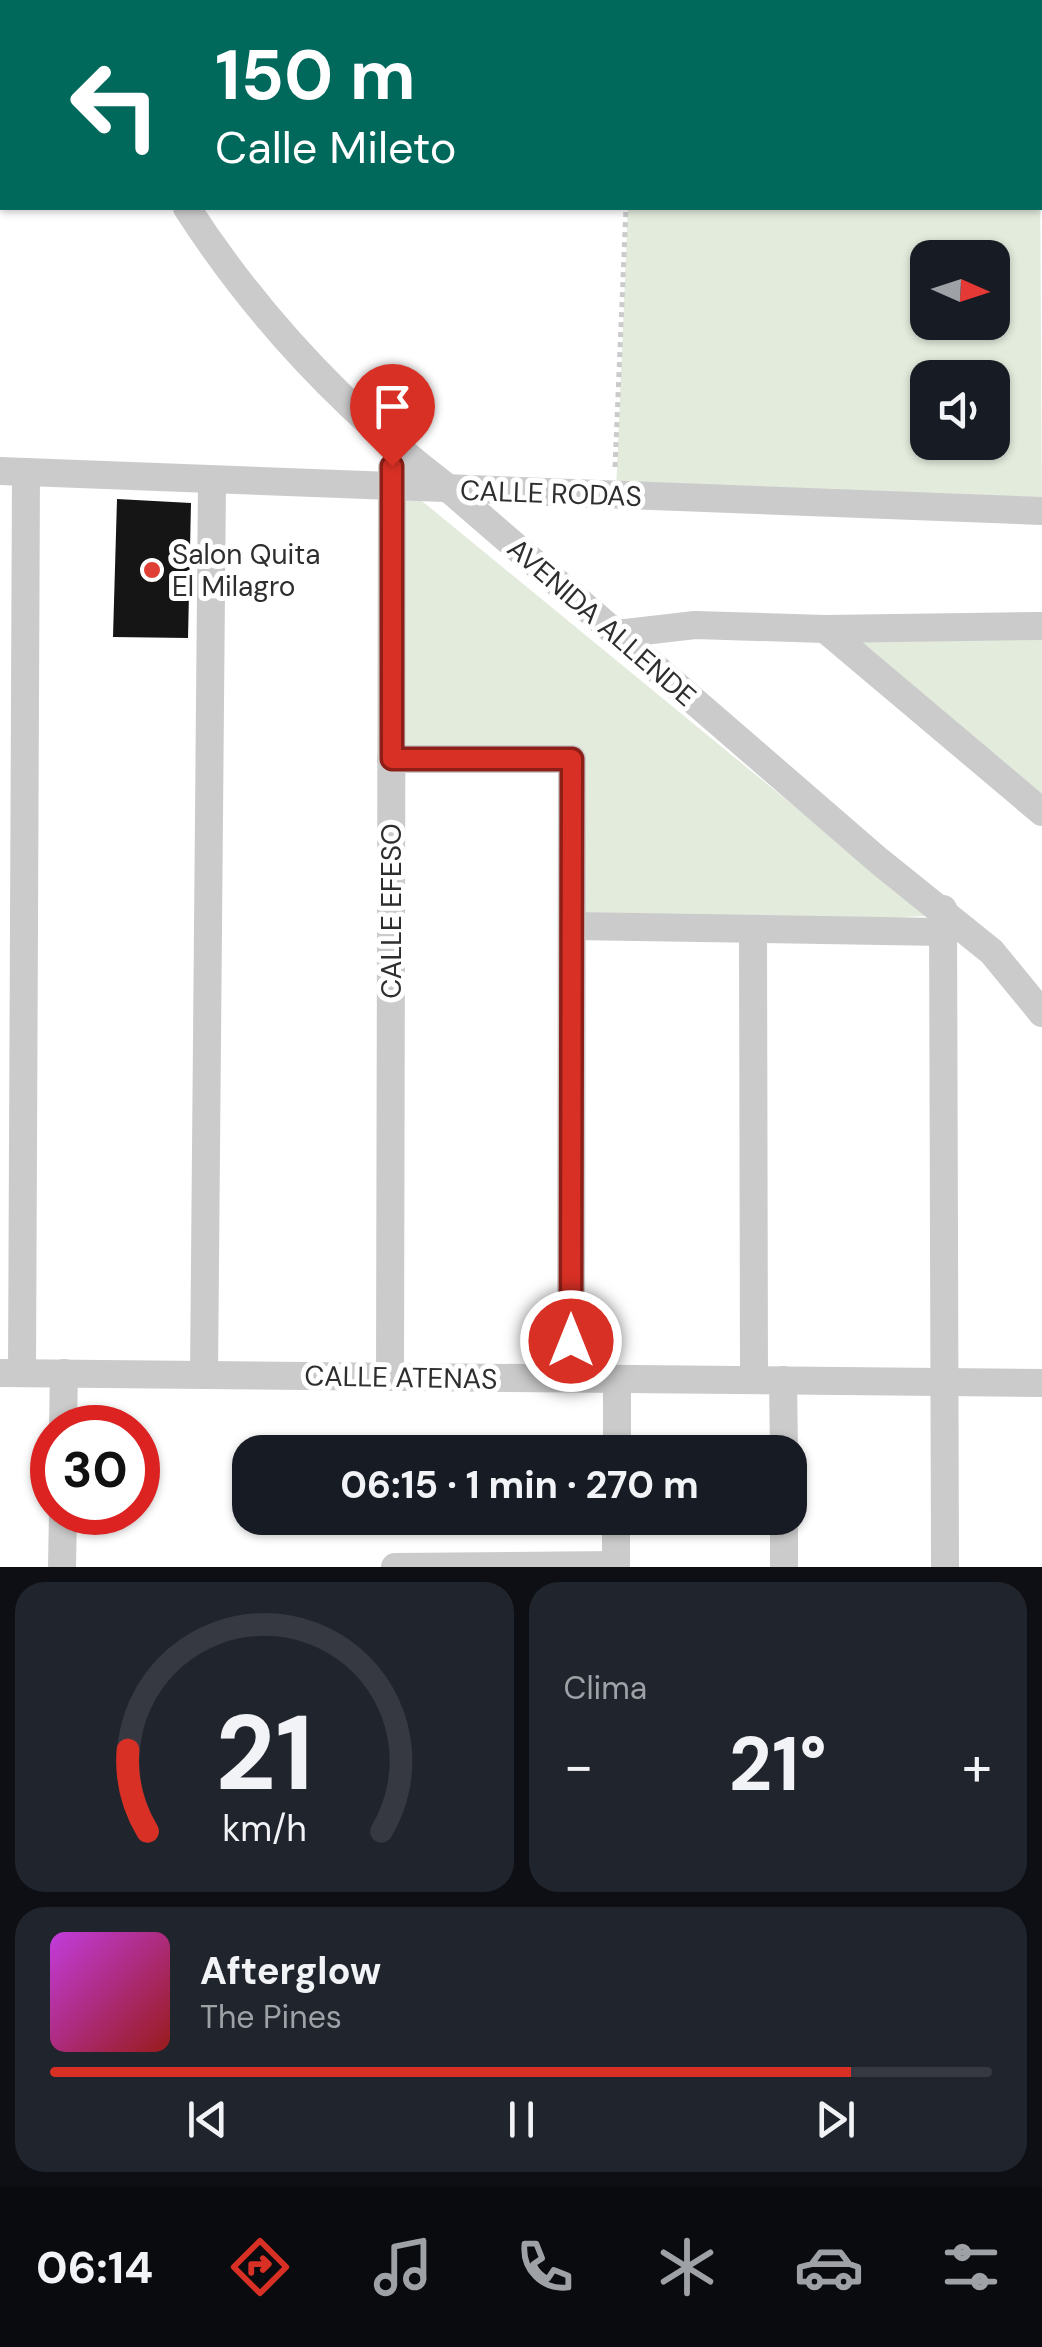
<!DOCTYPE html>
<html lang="es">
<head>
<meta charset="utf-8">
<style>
  :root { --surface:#171b24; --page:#20242c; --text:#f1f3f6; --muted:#9ea1a6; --line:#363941; --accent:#d93025 }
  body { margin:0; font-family:"DM Sans",sans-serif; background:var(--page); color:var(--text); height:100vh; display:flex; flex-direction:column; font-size:38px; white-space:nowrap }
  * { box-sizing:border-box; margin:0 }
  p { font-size:32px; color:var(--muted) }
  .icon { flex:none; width:55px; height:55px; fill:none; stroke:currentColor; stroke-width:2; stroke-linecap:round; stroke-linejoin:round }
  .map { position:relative; height:1567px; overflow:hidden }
  .drawer { display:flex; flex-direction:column; gap:15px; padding:15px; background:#0d0f14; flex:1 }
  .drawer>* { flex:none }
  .hud { position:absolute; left:0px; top:0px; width:1042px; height:210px; box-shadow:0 2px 8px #0004; background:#00695c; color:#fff; overflow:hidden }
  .needle { width:65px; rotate:93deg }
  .tools { position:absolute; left:910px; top:240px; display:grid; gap:20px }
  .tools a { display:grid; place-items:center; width:100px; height:100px; border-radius:20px; background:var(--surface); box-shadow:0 2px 8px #0004; font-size:50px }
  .speed { position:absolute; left:30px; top:1405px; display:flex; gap:20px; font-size:50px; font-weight:700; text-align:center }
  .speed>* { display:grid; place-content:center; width:130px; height:130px; border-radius:50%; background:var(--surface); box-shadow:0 2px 8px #0004; line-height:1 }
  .speed .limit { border:15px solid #d22; background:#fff; color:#111 }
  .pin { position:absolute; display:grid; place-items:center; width:85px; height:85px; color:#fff; margin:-102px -42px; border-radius:50% 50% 50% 0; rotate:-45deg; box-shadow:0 0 10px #0007 }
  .pin .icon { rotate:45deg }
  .me { position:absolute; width:110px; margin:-55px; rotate:0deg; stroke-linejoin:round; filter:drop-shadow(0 0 8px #0008) }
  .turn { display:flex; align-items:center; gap:35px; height:210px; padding:0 50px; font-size:45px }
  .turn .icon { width:130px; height:130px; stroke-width:2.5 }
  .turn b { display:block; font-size:70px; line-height:85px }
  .big { font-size:75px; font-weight:700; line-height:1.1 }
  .drawer .widget { flex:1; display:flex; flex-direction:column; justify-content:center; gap:15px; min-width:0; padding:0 35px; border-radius:30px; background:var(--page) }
  .drawer .dial { align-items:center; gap:0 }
  .dial svg { height:260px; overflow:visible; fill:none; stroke:var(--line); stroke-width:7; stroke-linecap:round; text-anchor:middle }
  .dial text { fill:var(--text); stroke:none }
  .song { display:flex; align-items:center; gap:30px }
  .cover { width:120px; height:120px; border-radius:15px; background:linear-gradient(135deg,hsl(290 70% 55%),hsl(0 70% 35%)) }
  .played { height:10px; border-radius:5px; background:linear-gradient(90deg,var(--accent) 85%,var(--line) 85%) }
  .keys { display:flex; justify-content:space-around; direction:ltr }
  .heat { display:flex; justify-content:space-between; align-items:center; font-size:55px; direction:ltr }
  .drawer .tiles { flex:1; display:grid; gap:15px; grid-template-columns:1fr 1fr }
  .widget:last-child { grid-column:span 2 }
  .trip { position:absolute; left:232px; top:1435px; width:575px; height:100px; border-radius:30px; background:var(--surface); box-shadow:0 2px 8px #0004; font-weight:700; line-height:100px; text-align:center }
  .dock { display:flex; height:160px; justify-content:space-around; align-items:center; background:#090b0e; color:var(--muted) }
  .dock .icon { width:70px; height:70px }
  .dock .active { color:var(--accent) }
  .dock b { font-size:45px; color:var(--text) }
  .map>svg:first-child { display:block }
</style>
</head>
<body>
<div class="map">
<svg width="1042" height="1567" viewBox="0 0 1042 1567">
  <rect width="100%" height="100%" fill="#fff"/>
  <!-- green -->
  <g fill="#e2ebdc" fill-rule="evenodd">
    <path d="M1040 170 1042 507 616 492 628 208H1040ZM928 258H992V322H928ZM928 378H992V442H928Z"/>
    <path d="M399 494 422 501 928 916 567 930 562 750 397 747Z"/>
    <path d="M1042 629V808L831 632Z"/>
  </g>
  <!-- building -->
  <path fill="#151515" d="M117 499 191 503 188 638 113 637Z"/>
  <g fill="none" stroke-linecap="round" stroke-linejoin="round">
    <!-- path -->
    <path stroke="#cbcbcb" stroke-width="5" stroke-dasharray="5 5" stroke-linecap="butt" d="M615 467 626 208"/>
    <!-- minor -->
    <g stroke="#cbcbcb" stroke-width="28">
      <path d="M0 2H5"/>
      <path d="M43 2 56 0"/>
      <path d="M146 2V0"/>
      <path d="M193 2 194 0"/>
      <path d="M431 2V0"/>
      <path d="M639 2V0"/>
      <path d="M846 2V0"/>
      <path d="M0 120H2"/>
      <path d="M1041 168 1042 157"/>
      <path d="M187 208C258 318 345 410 449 489L879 861 992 952 1042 1013"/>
      <path d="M0 471 1042 511"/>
      <path d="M825 629 1042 812"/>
      <path d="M617 634 695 625 825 629 1042 626"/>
      <path d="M391 759H572L571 1378"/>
      <path d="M943 909 945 1567"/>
      <path d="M572 926 943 932"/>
      <path d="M753 929 754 1380"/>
      <path d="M0 1373 1042 1383"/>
      <path d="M22 1373 26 472"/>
      <path d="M204 1375 212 480"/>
      <path d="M390 1377 392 468"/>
      <path d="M783 1380 784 1452"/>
      <path d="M63 1428 64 1373"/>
      <path d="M617 1452V1379"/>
      <path d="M784 1518V1567"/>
      <path d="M62 1567 63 1512"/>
      <path d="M395 1567 616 1565"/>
      <path d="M616 1567V1518"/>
    </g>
  </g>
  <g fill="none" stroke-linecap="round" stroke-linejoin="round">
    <!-- route casing -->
    <g stroke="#8d1f18" stroke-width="25">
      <path id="route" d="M392 466V759H572L571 1341"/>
    </g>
    <!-- route -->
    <use href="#route" stroke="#d93025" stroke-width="18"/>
  </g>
  <!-- markers -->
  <circle fill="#e03f35" stroke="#fff" stroke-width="4" cx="152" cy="570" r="10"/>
  <g text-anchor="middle" stroke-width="10" stroke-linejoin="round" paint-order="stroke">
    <!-- street labels -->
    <g font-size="28" fill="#2e2e2e" stroke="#fff">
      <text transform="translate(551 493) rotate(2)" y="10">CALLE RODAS</text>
      <text transform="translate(602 622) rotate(41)" y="10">AVENIDA ALLENDE</text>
      <text transform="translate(391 911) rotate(-90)" y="10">CALLE EFESO</text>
      <text transform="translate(401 1377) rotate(1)" y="10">CALLE ATENAS</text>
    </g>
    <!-- poi labels -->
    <g font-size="28" fill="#2e2e2e" stroke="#fff" text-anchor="start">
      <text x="172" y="564">Salon Quita<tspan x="172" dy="32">El Milagro</tspan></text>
    </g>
  </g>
</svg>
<div class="tools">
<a><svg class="needle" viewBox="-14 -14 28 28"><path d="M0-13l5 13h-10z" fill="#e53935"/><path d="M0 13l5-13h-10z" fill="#9ea1a6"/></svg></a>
<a><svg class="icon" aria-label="sound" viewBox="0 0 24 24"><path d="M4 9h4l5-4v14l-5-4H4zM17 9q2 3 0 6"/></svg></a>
</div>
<div class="speed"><div class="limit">30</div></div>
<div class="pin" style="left:392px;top:466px;background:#d93025"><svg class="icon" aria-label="arrive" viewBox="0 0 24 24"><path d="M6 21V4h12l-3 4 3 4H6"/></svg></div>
<svg class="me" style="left:571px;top:1341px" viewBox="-20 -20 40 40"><circle r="17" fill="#d93025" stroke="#fff" stroke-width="3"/><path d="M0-11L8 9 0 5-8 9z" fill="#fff"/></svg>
<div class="trip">06:15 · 1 min · 270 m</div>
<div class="hud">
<div class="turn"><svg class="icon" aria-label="left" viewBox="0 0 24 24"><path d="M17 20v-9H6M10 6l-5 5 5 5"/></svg><div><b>150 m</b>Calle Mileto</div></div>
</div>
</div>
<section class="drawer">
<div class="tiles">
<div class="widget dial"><svg viewBox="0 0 100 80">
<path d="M14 69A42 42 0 1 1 86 69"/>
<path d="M14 69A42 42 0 0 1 8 44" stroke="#d93025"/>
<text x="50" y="56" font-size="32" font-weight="700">21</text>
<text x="50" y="72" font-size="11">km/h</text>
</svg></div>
<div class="widget"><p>Clima</p>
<div class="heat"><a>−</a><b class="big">21°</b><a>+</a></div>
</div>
<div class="widget">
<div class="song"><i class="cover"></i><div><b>Afterglow</b><p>The Pines</p></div></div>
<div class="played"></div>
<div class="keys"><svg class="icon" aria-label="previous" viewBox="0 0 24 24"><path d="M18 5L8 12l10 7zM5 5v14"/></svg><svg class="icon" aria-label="pause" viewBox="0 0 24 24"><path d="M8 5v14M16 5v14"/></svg><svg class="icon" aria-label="next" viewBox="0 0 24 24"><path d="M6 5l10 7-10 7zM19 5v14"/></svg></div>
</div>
</div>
</section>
<nav class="dock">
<b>06:14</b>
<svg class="icon active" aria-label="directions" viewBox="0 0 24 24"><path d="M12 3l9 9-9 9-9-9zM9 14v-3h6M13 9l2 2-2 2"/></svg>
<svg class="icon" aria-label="music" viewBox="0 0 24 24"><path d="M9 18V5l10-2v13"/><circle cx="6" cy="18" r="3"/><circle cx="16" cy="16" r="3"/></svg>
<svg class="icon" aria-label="phone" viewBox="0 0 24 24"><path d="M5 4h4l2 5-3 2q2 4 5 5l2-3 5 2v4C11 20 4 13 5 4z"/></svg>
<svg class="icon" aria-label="climate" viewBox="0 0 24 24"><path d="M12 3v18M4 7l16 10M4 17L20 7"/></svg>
<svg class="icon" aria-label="car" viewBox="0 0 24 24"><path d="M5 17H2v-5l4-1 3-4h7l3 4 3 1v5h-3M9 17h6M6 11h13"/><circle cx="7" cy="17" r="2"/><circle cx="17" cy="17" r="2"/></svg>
<svg class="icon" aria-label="filters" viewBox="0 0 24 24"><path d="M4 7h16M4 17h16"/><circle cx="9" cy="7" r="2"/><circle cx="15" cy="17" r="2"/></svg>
</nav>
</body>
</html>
